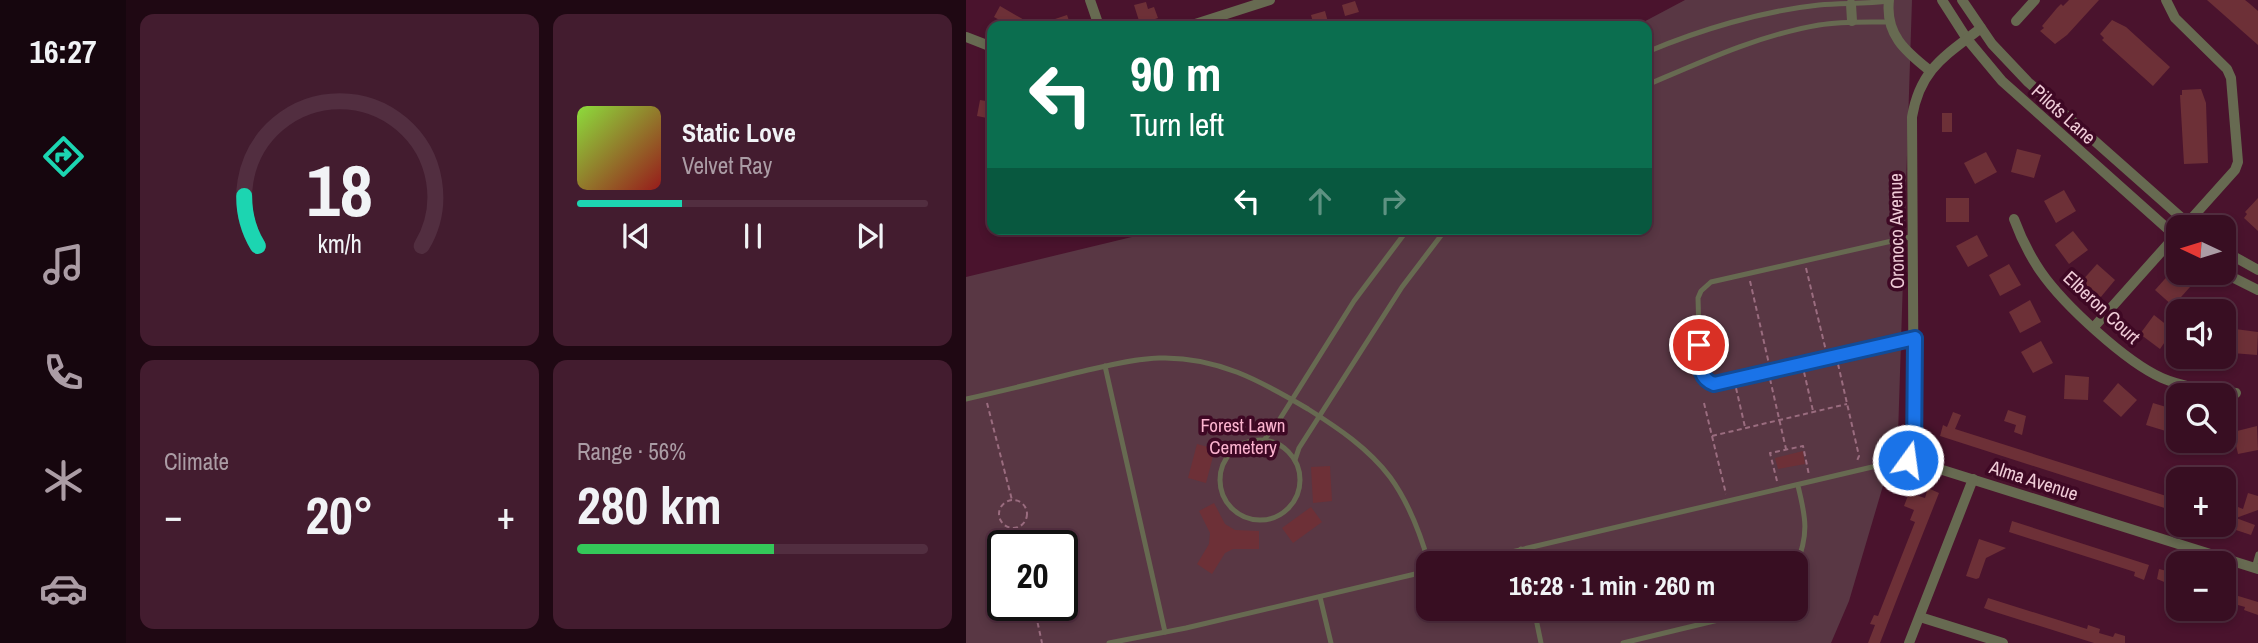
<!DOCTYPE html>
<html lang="en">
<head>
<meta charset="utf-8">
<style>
  :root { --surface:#380e22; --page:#431c2f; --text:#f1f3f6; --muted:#ab9ca5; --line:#522e40; --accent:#1cd5b1 }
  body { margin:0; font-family:"Archivo Narrow",sans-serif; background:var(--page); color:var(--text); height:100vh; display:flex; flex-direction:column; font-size:26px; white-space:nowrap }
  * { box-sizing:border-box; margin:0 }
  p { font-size:23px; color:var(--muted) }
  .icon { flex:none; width:38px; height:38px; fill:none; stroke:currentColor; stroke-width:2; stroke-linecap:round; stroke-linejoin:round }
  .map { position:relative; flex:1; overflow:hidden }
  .sheet { display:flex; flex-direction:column; gap:14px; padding:14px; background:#1f0813; width:840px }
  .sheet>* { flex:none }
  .banner { position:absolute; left:21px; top:21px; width:665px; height:214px; border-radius:14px; box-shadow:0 4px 10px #0003,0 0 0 2px var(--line); background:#0b6e4f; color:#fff; overflow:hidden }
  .needle { width:46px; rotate:274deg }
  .tools { position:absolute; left:1200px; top:215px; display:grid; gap:14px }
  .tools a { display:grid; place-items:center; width:70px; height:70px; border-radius:14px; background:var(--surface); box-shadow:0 4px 10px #0003,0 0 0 2px var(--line); font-size:35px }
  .speed { position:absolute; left:21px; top:530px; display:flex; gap:14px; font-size:35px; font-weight:700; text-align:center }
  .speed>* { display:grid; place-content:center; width:91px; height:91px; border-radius:50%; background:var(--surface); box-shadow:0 4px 10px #0003,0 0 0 2px var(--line); line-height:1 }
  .speed .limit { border:4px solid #111; border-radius:10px; background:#fff; color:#111 }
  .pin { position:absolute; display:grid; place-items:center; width:60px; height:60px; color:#fff; margin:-30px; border:4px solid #fff; border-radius:50%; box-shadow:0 2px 7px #0007 }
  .me { position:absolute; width:77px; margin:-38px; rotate:14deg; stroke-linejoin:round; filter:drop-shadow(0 0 5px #0008) }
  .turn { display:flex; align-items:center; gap:24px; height:147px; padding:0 28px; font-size:32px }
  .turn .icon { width:91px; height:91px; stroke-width:2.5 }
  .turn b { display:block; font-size:49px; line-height:60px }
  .lanes { display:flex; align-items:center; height:66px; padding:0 28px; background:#0003; justify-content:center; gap:35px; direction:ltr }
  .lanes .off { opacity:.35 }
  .big { font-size:52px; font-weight:700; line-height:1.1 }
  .sheet .card { flex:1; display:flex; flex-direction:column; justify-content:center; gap:10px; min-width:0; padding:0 24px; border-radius:14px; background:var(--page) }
  .sheet .dial { align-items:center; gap:0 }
  .dial svg { height:182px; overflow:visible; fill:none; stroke:var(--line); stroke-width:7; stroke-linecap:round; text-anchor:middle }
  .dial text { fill:var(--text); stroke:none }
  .song { display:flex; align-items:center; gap:21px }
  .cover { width:84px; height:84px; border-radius:10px; background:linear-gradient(135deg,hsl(90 70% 55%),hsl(0 70% 35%)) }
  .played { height:7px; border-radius:4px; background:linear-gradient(90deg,var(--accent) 30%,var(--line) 30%) }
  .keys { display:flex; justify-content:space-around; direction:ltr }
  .heat { display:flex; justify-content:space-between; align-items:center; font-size:38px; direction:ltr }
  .charge { height:10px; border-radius:5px; background:linear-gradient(90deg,#34c759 56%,var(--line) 0) }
  .sheet .tiles { flex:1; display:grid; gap:14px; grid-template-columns:repeat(2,1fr) }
  .trip { position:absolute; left:450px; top:551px; width:392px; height:70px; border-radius:14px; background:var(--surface); box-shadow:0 4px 10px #0003,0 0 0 2px var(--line); font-weight:700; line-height:70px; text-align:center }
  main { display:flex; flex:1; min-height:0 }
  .tabs { display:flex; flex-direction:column; width:126px; justify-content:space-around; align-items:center; background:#16060e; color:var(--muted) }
  .tabs .icon { width:49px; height:49px }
  .tabs .on { color:var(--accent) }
  .tabs b { font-size:32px; color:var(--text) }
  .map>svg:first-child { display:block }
</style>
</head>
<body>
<main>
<nav class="tabs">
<b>16:27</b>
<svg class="icon on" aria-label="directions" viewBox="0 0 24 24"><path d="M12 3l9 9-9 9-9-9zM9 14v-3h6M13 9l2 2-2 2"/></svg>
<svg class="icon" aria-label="music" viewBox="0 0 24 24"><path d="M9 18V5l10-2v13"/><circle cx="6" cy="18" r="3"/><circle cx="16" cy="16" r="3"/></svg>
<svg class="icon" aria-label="phone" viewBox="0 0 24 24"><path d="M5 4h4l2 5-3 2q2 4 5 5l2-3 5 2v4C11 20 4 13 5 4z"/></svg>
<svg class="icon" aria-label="climate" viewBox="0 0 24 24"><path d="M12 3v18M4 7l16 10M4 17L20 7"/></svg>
<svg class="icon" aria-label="car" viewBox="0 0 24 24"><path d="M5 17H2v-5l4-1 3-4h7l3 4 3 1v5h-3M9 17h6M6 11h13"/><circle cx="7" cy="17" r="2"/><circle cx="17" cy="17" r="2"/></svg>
</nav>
<section class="sheet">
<div class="tiles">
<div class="card dial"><svg viewBox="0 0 100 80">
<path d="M14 69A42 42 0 1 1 86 69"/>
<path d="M14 69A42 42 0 0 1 8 47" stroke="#1cd5b1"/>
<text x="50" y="56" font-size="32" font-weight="700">18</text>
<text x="50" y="72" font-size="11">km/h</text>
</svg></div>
<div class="card">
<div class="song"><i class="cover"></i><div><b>Static Love</b><p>Velvet Ray</p></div></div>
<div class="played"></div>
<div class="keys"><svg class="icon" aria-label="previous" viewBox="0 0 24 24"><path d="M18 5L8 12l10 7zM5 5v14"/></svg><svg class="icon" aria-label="pause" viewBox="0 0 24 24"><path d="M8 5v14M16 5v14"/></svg><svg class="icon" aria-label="next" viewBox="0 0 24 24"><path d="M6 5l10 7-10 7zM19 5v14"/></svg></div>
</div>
<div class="card"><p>Climate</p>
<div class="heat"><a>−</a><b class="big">20°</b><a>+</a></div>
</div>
<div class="card"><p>Range · 56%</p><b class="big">280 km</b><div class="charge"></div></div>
</div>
</section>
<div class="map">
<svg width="1292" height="643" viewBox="0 0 1292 643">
  <rect width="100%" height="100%" fill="#4a132d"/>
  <!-- green -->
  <path fill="#593744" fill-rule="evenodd" d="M719 0H946L932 435 883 601 865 643H0V277L199 229H681V26H670ZM37 546H96V606H37ZM462 564H830V609H462Z"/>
  <!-- building -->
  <g fill="#6d3037">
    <path d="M1103 0H1133L1101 35 1089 44 1074 31 1078 28 1076 26 1091 8 1095 4 1097 6Z"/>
    <path d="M1241 0H1279L1284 4 1292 11V45Z"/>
    <path d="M389 1 393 12 379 16 376 5Z"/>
    <path d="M180 2 182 9 188 7 192 18 174 24 168 5Z"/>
    <path d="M34 6 60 21 56 26H44L28 17Z"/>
    <path d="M359 11 362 22 348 26 345 15Z"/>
    <path d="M101 15 105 26H71V25Z"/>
    <path d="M1146 20 1160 27 1204 67 1187 86 1136 40 1138 38 1134 34Z"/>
    <path d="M1235 89 1240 103 1242 163 1218 164 1214 95H1216V90Z"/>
    <path d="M14 100 26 102V115L22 114 21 118 11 116Z"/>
    <rect x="976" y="113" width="10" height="19"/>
    <path d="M1051 149 1075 155 1068 178 1045 172Z"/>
    <path d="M1020 152 1031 172 1009 184 998 163Z"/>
    <path d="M1098 190 1110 211 1090 223 1078 201Z"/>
    <rect x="980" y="198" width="23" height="24"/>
    <path d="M1292 198V231L1278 218 1281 214 1279 212Z"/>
    <path d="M1107 231 1122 250 1103 264 1089 245Z"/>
    <path d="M1011 235 1022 256 1002 267 990 246Z"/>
    <path d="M1043 264 1055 285 1034 296 1023 275Z"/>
    <path d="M1131 264 1149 280 1134 298 1115 282Z"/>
    <path d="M1206 271 1224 287 1207 306 1189 290Z"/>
    <path d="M1064 300 1075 322 1054 333 1043 312Z"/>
    <path d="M1188 315 1207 330 1194 349 1174 334Z"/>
    <path d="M1269 329 1292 332 1291 355 1266 353Z"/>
    <path d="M1075 341 1087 363 1067 373 1055 352Z"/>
    <path d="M1099 375 1123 377 1122 400 1098 399Z"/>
    <path d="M1152 383 1171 400 1155 417 1137 401Z"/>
    <path d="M1187 403 1210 410 1203 432 1180 425Z"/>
    <path d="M1042 410 1060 416 1056 435 1048 432 1050 425 1038 421Z"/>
    <path d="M987 412 995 415 989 429 1213 500 1211 512 974 436 977 425 981 427Z"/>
    <path d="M1291 426 1292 450 1272 454 1267 432Z"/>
    <path d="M231 444 249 449 240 483 222 478Z"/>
    <path d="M837 451 839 464 812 469 809 458Z"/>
    <path d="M364 466 366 501 347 503 345 467Z"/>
    <path d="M962 488 973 493 931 599 914 643H902L909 625 904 624 908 615 912 616 949 522 944 520 948 510 938 506 943 493 959 498Z"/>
    <path d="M1282 493 1292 496V510L1270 518 1289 525 1285 535 1258 526V514L1268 518 1272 507 1277 509Z"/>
    <path d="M248 503 259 524 269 530 293 531V549H267L259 553 246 574 231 564 243 544 244 533 233 511Z"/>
    <path d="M345 507 356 522 327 543 316 528Z"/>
    <path d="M1046 521 1183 565 1178 580 1168 576 1169 572 1043 532Z"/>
    <path d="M1013 539 1040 548 1020 558 1013 578 1010 579 1000 576Z"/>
    <path d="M1193 569 1213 574V588L1191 579Z"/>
    <path d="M1258 588 1270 592 1269 595 1292 602V615L1278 610 1279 607 1258 601Z"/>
    <path d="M1022 598 1121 629 1122 625 1134 629 1133 633 1147 637 1149 633 1159 636V643H1128L1026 611 1018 608Z"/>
  </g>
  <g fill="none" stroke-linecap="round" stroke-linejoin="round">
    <!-- path -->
    <g stroke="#9a6c7f" stroke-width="2" stroke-dasharray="5 3.5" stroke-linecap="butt">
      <path d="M840 268 860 351"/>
      <path d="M784 281 803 364"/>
      <path d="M872 364 893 456 890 463"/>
      <path d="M838 372 847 411"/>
      <path d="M804 379 820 449"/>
      <path d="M770 388 779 427"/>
      <path d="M21 403 46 500"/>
      <path d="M738 403 760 494"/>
      <path d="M746 436 881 404"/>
      <path d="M811 481 804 453 837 446 843 475"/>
      <circle cx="47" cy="514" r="14"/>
      <path d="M51 527 55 546"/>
      <path d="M68 606 76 643"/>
    </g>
    <!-- lane -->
    <g stroke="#676a51" stroke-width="5">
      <path d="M681 52C733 30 796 11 853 5 876 3 900 4 923 1"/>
      <path d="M681 85C737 61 793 35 853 25 876 21 900 22 923 22"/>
      <path d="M948 236 745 282 735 291 732 298 734 369 742 382 756 384 949 338"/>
      <path d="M139 366 199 632"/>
      <path d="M0 399C36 391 73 382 109 373 137 367 165 359 193 358 250 356 295 381 342 409 372 428 402 448 424 477 443 503 454 532 463 564"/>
      <circle cx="294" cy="480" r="40"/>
      <path d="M298 440 312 422 388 301 442 229"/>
      <path d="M329 460 333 448 436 287 480 229"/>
      <path d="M555 549 558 564"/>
      <path d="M494 564 936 460 947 461"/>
      <path d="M830 566C843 534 840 518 832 486"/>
      <path d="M1288 568 1292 554"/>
      <path d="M354 597 365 643"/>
      <path d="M568 609 575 643"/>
      <path d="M143 643 220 628 462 571"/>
      <path d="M657 643 798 609"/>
    </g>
    <!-- street -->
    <g stroke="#676a51" stroke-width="10">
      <path d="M124 0 133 26"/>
      <path d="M923 0C919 34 939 51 963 70"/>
      <path d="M976 0 1001 39 1036 81 1213 239"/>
      <path d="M996 0 1026 44 1062 82 1227 228"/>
      <path d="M1200 0 1209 18 1261 69 1265 78 1272 162 1269 170 1217 228"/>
      <path d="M885 4 886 21"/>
      <path d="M1050 21 1069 0"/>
      <path d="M223 26 304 0"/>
      <path d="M1015 28C979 56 954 69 946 117L948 461 1292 569"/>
      <path d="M0 37 26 47"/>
      <path d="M1048 219C1055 238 1064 256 1075 272 1098 305 1160 362 1196 378 1219 388 1246 390 1270 393"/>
      <path d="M1258 251 1292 270"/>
      <path d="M1258 273 1292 290"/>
      <path d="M1128 327 1211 234"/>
      <path d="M954 617 1037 643"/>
      <path d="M943 643 1007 479"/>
    </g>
  </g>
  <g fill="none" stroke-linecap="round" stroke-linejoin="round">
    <!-- route casing -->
    <g stroke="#114b97" stroke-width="18">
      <path id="route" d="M733 345C734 361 731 378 748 384L949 338 948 461 942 460"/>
    </g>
    <!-- route -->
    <use href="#route" stroke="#1a73e8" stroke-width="12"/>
  </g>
  <g text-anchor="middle" stroke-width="7" stroke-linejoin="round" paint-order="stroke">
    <!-- street labels -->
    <g font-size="19" fill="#f0ccd8" stroke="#3e0824">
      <text transform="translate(1098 114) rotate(42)" y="7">Pilots Lane</text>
      <text transform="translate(930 231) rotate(-91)" y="7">Oronoco Avenue</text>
      <text transform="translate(1136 307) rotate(43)" y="7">Elberon Court</text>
      <text transform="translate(1068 480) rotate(18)" y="7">Alma Avenue</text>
    </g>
    <!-- park labels -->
    <g font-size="19" fill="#fcb3cf" stroke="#3e0824">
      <text x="277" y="432">Forest Lawn<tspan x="277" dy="22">Cemetery</tspan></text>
    </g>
  </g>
</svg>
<div class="tools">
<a><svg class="needle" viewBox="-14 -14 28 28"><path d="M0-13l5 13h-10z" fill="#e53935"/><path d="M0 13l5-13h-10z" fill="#ab9ca5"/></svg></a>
<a><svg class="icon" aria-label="sound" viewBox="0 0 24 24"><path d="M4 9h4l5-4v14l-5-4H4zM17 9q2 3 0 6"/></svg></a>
<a><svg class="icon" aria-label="search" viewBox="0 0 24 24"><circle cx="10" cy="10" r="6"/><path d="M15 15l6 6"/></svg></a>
<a>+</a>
<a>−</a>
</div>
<div class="speed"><div class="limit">20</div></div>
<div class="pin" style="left:733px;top:345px;background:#d93025"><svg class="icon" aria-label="arrive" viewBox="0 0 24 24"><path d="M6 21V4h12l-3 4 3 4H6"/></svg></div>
<svg class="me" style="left:942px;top:460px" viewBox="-20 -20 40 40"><circle r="17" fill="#1a73e8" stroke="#fff" stroke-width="3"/><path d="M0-11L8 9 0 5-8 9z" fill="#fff"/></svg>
<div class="trip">16:28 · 1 min · 260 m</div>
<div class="banner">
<div class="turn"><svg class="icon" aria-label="left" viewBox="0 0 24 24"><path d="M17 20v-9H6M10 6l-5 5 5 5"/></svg><div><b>90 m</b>Turn left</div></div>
<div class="lanes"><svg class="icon" aria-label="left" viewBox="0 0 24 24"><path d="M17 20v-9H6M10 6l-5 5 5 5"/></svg><svg class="icon off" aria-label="ahead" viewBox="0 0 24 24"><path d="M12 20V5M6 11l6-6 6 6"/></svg><svg class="icon off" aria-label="right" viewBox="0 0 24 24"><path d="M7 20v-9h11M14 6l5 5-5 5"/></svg></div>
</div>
</div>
</main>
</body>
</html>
